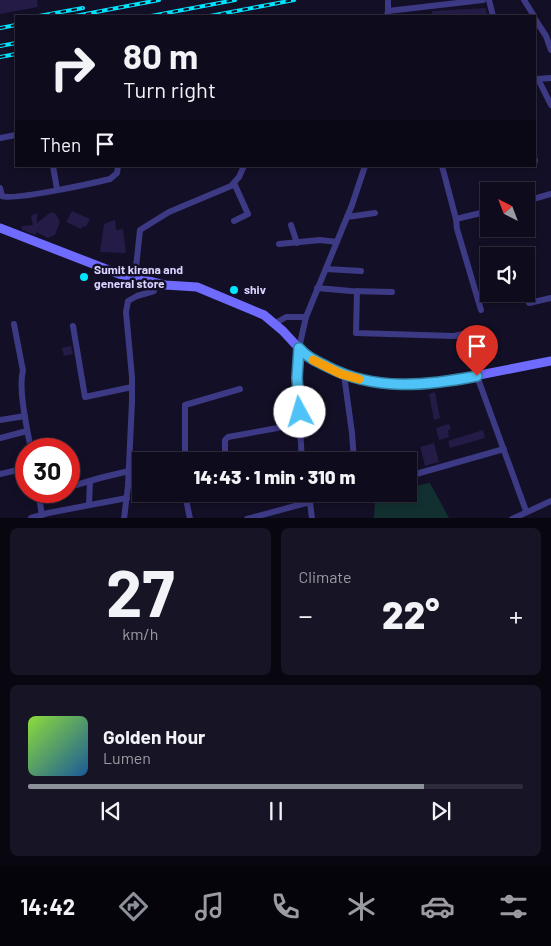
<!DOCTYPE html>
<html lang="en">
<head>
<meta charset="utf-8">
<style>
  :root { --surface:#0e0b1c; --page:#171425; --text:#f1f3f6; --muted:#9b9ba3; --line:#2e2b3b; --accent:#8c9099 }
  body { margin:0; font-family:Barlow,sans-serif; background:var(--page); color:var(--text); height:100vh; display:flex; flex-direction:column; font-size:19px; white-space:nowrap }
  * { box-sizing:border-box; margin:0 }
  p { font-size:16px; color:var(--muted) }
  .icon { flex:none; width:28px; height:28px; fill:none; stroke:currentColor; stroke-width:2; stroke-linecap:round; stroke-linejoin:round }
  .map { position:relative; height:518px; overflow:hidden }
  .sheet { display:flex; flex-direction:column; gap:10px; padding:10px; background:#08060f; flex:1 }
  .sheet>* { flex:none }
  .banner { position:absolute; left:15px; top:15px; width:521px; height:152px; border-radius:0px; box-shadow:0 2px 8px #0003,0 0 0 1px var(--line); background:#0e0b1c; color:var(--text); overflow:hidden }
  .needle { width:32px; rotate:318deg }
  .buttons { position:absolute; left:480px; top:182px; display:grid; gap:10px }
  .buttons a { display:grid; place-items:center; width:55px; height:55px; border-radius:0px; background:var(--surface); box-shadow:0 2px 8px #0003,0 0 0 1px var(--line); font-size:25px }
  .speed { position:absolute; left:15px; top:438px; display:flex; gap:10px; font-size:25px; font-weight:700; text-align:center }
  .speed>* { display:grid; place-content:center; width:65px; height:65px; border-radius:50%; background:var(--surface); box-shadow:0 2px 8px #0003,0 0 0 1px var(--line); line-height:1 }
  .speed .limit { border:8px solid #d22; background:#fff; color:#111 }
  .pin { position:absolute; display:grid; place-items:center; width:42px; height:42px; color:#fff; margin:-51px -21px; border-radius:50% 50% 50% 0; rotate:-45deg; box-shadow:0 0 5px #0007 }
  .pin .icon { rotate:45deg }
  .me { position:absolute; width:55px; margin:-28px; rotate:354deg; stroke-linejoin:round; filter:drop-shadow(0 0 4px #0008) }
  .turn { display:flex; align-items:center; gap:18px; height:105px; padding:0 25px; font-size:22px }
  .turn .icon { width:65px; height:65px; stroke-width:2.5 }
  .turn b { display:block; font-size:35px; line-height:42px }
  .then { display:flex; align-items:center; height:48px; padding:0 25px; background:#0003; gap:10px; font-size:19px }
  .big { font-size:38px; font-weight:800; line-height:1.1 }
  .sheet .tile { flex:1; display:flex; flex-direction:column; justify-content:center; gap:8px; min-width:0; padding:0 18px; border-radius:8px; background:var(--page) }
  .sheet .dial { align-items:center; gap:0 }
  .dial b { font-size:65px; line-height:1 }
  .song { display:flex; align-items:center; gap:15px }
  .cover { width:60px; height:60px; border-radius:8px; background:linear-gradient(135deg,hsl(90 70% 55%),hsl(210 70% 35%)) }
  .played { height:5px; border-radius:2px; background:linear-gradient(90deg,var(--accent) 80%,var(--line) 80%) }
  .keys { display:flex; justify-content:space-around; direction:ltr }
  .heat { display:flex; justify-content:space-between; align-items:center; font-size:28px; direction:ltr }
  .sheet .tiles { flex:1; display:grid; gap:10px; grid-template-columns:1fr 1fr }
  .tile:last-child { grid-column:span 2 }
  .trip { position:absolute; left:132px; top:452px; width:285px; height:50px; border-radius:0px; background:var(--surface); box-shadow:0 2px 8px #0003,0 0 0 1px var(--line); font-weight:800; line-height:50px; text-align:center }
  .tabs { display:flex; height:80px; justify-content:space-around; align-items:center; background:#06040b; color:var(--muted) }
  .tabs .icon { width:35px; height:35px }
  .tabs .selected { color:var(--accent) }
  .tabs b { font-size:22px; color:var(--text) }
  .map>svg:first-child { display:block }
</style>
</head>
<body>
<div class="map">
<svg width="551" height="519" viewBox="0 0 551 519">
  <rect width="100%" height="100%" fill="#130f26"/>
  <!-- green -->
  <path fill="#12302f" d="M430 483 449 518H374L375 502 389 494H409V487Z"/>
  <!-- building -->
  <g fill="#241b47">
    <path d="M0 0H37L38 7 0 14Z"/>
    <path d="M486 8 487 16H432V11Z"/>
    <path d="M72 211 90 219 86 227 83 226 81 229 66 222Z"/>
    <path d="M51 212 56 214 60 222 55 235 48 238 36 232V235L22 230V226L33 225 31 216 37 213V223Z"/>
    <path d="M115 220 116 230 123 229 126 253 100 252 104 224Z"/>
    <path d="M71 346 73 354 64 356 62 348Z"/>
    <path d="M435 392 440 418 434 420 429 394Z"/>
    <path d="M449 424 451 429 448 430 449 437 439 440 436 428Z"/>
    <path d="M483 430 485 438 450 448 448 441Z"/>
    <path d="M434 443 439 462 425 466 420 447Z"/>
  </g>
  <g fill="none" stroke-linecap="round" stroke-linejoin="round">
    <!-- minor -->
    <g stroke="#3d3a85" stroke-width="6">
      <path d="M489 0 493 16"/>
      <path d="M524 0 534 16"/>
      <path d="M388 11V0"/>
      <path d="M387 16 388 11 483 0"/>
      <path d="M535 19 546 36 551 50"/>
      <path d="M536 79 551 78"/>
      <path d="M538 79 551 105"/>
      <path d="M0 138 16 135"/>
      <path d="M535 160V161"/>
      <path d="M53 166 57 189"/>
      <path d="M442 166 456 219 457 229 481 310"/>
      <path d="M0 188 2 196C12 201 94 183 110 179L117 173 118 166"/>
      <path d="M526 201 551 194"/>
      <path d="M347 217 375 213"/>
      <path d="M456 219 489 211"/>
      <path d="M234 221 248 214 234 183"/>
      <path d="M291 225 297 243"/>
      <path d="M279 244 320 240 337 242"/>
      <path d="M326 269 361 271"/>
      <path d="M135 277 140 230 169 212 231 186 239 177 244 166"/>
      <path d="M317 288 351 291 392 292"/>
      <path d="M357 291 356 333 454 336 468 333"/>
      <path d="M525 294 529 303 551 298"/>
      <path d="M478 300 495 294"/>
      <path d="M14 324 23 371C18 388 27 429 31 449"/>
      <path d="M274 324 286 317H306"/>
      <path d="M73 326 85 397 132 387"/>
      <path d="M344 375 352 433 354 461"/>
      <path d="M477 376 526 511"/>
      <path d="M0 420 25 416"/>
      <path d="M0 438 27 431"/>
      <path d="M176 459 184 460 222 455 225 452V440L228 437 300 424"/>
      <path d="M185 461V405L240 389"/>
      <path d="M302 461 297 378 299 348 306 317 352 205 365 166"/>
      <path d="M0 474 26 468"/>
      <path d="M409 476 504 449"/>
      <path d="M69 487 100 478 129 471"/>
      <path d="M38 491 42 515"/>
      <path d="M185 494 190 519"/>
      <path d="M310 502 312 519"/>
      <path d="M89 505 90 481"/>
      <path d="M31 518 48 513 127 498"/>
      <path d="M124 519 128 486 132 402V377L126 312 128 301 137 296 154 291 156 283"/>
      <path d="M247 519 310 502 308 494"/>
      <path d="M512 519 551 501"/>
    </g>
    <!-- secondary -->
    <path stroke="#6f6bff" stroke-width="9" d="M0 228 119 274 165 285 197 287 264 315 283 331 307 357 341 374 370 382 400 385 454 380 551 361"/>
    <!-- rail casing -->
    <g stroke="#00e5ff" stroke-width="4">
      <g id="rail">
        <path d="M39 16 83 8"/>
        <path d="M75 16 159 0"/>
        <path d="M151 16 235 0"/>
        <path d="M210 16 294 0"/>
        <path d="M0 28 16 25"/>
        <path d="M0 46 16 43"/>
        <path d="M0 57 16 54"/>
      </g>
    </g>
    <!-- rail -->
    <use href="#rail" stroke="#130f26" stroke-width="2" stroke-dasharray="5.5" stroke-linecap="butt"/>
  </g>
  <g fill="none" stroke-linecap="round" stroke-linejoin="round">
    <!-- route casing -->
    <g stroke="#337fa1" stroke-width="12">
      <path id="route" d="M300 412 297 378 299 348C308 358 316 361 328 367 375 391 426 386 477 376"/>
    </g>
    <!-- route -->
    <use href="#route" stroke="#4fc3f7" stroke-width="9"/>
    <!-- slow -->
    <path stroke="#f59e0b" stroke-width="9" d="M313 360 341 374 359 379"/>
  </g>
  <!-- markers -->
  <g fill="#00e5ff" stroke="#130f26" stroke-width="2">
    <circle cx="84" cy="277" r="5"/>
    <circle cx="234" cy="290" r="5"/>
  </g>
  <g text-anchor="middle" stroke-width="5" stroke-linejoin="round" paint-order="stroke">
    <!-- poi labels -->
    <g font-size="12" font-weight="bold" fill="#d9d4ff" stroke="#130f26" text-anchor="start">
      <text x="94" y="274">Sumit kirana and<tspan x="94" dy="14">general store</tspan></text>
      <text x="244" y="294">shiv</text>
    </g>
  </g>
</svg>
<div class="buttons">
<a><svg class="needle" viewBox="-14 -14 28 28"><path d="M0-13l5 13h-10z" fill="#e53935"/><path d="M0 13l5-13h-10z" fill="#9b9ba3"/></svg></a>
<a><svg class="icon" aria-label="sound" viewBox="0 0 24 24"><path d="M4 9h4l5-4v14l-5-4H4zM17 9q2 3 0 6"/></svg></a>
</div>
<div class="speed"><div class="limit">30</div></div>
<div class="pin" style="left:477px;top:376px;background:#d93025"><svg class="icon" aria-label="arrive" viewBox="0 0 24 24"><path d="M6 21V4h12l-3 4 3 4H6"/></svg></div>
<svg class="me" style="left:300px;top:412px" viewBox="-20 -20 40 40"><circle r="19" fill="#fff"/><path d="M0-13L10 11 0 6-10 11z" fill="#4fc3f7"/></svg>
<div class="trip">14:43 · 1 min · 310 m</div>
<div class="banner">
<div class="turn"><svg class="icon" aria-label="right" viewBox="0 0 24 24"><path d="M7 20v-9h11M14 6l5 5-5 5"/></svg><div><b>80 m</b>Turn right</div></div>
<div class="then">Then<svg class="icon" aria-label="arrive" viewBox="0 0 24 24"><path d="M6 21V4h12l-3 4 3 4H6"/></svg></div>
</div>
</div>
<section class="sheet">
<div class="tiles">
<div class="tile dial"><b>27</b><p>km/h</p></div>
<div class="tile"><p>Climate</p>
<div class="heat"><a>−</a><b class="big">22°</b><a>+</a></div>
</div>
<div class="tile">
<div class="song"><i class="cover"></i><div><b>Golden Hour</b><p>Lumen</p></div></div>
<div class="played"></div>
<div class="keys"><svg class="icon" aria-label="previous" viewBox="0 0 24 24"><path d="M18 5L8 12l10 7zM5 5v14"/></svg><svg class="icon" aria-label="pause" viewBox="0 0 24 24"><path d="M8 5v14M16 5v14"/></svg><svg class="icon" aria-label="next" viewBox="0 0 24 24"><path d="M6 5l10 7-10 7zM19 5v14"/></svg></div>
</div>
</div>
</section>
<nav class="tabs">
<b>14:42</b>
<svg class="icon selected" aria-label="directions" viewBox="0 0 24 24"><path d="M12 3l9 9-9 9-9-9zM9 14v-3h6M13 9l2 2-2 2"/></svg>
<svg class="icon" aria-label="music" viewBox="0 0 24 24"><path d="M9 18V5l10-2v13"/><circle cx="6" cy="18" r="3"/><circle cx="16" cy="16" r="3"/></svg>
<svg class="icon" aria-label="phone" viewBox="0 0 24 24"><path d="M5 4h4l2 5-3 2q2 4 5 5l2-3 5 2v4C11 20 4 13 5 4z"/></svg>
<svg class="icon" aria-label="climate" viewBox="0 0 24 24"><path d="M12 3v18M4 7l16 10M4 17L20 7"/></svg>
<svg class="icon" aria-label="car" viewBox="0 0 24 24"><path d="M5 17H2v-5l4-1 3-4h7l3 4 3 1v5h-3M9 17h6M6 11h13"/><circle cx="7" cy="17" r="2"/><circle cx="17" cy="17" r="2"/></svg>
<svg class="icon" aria-label="filters" viewBox="0 0 24 24"><path d="M4 7h16M4 17h16"/><circle cx="9" cy="7" r="2"/><circle cx="15" cy="17" r="2"/></svg>
</nav>
</body>
</html>
